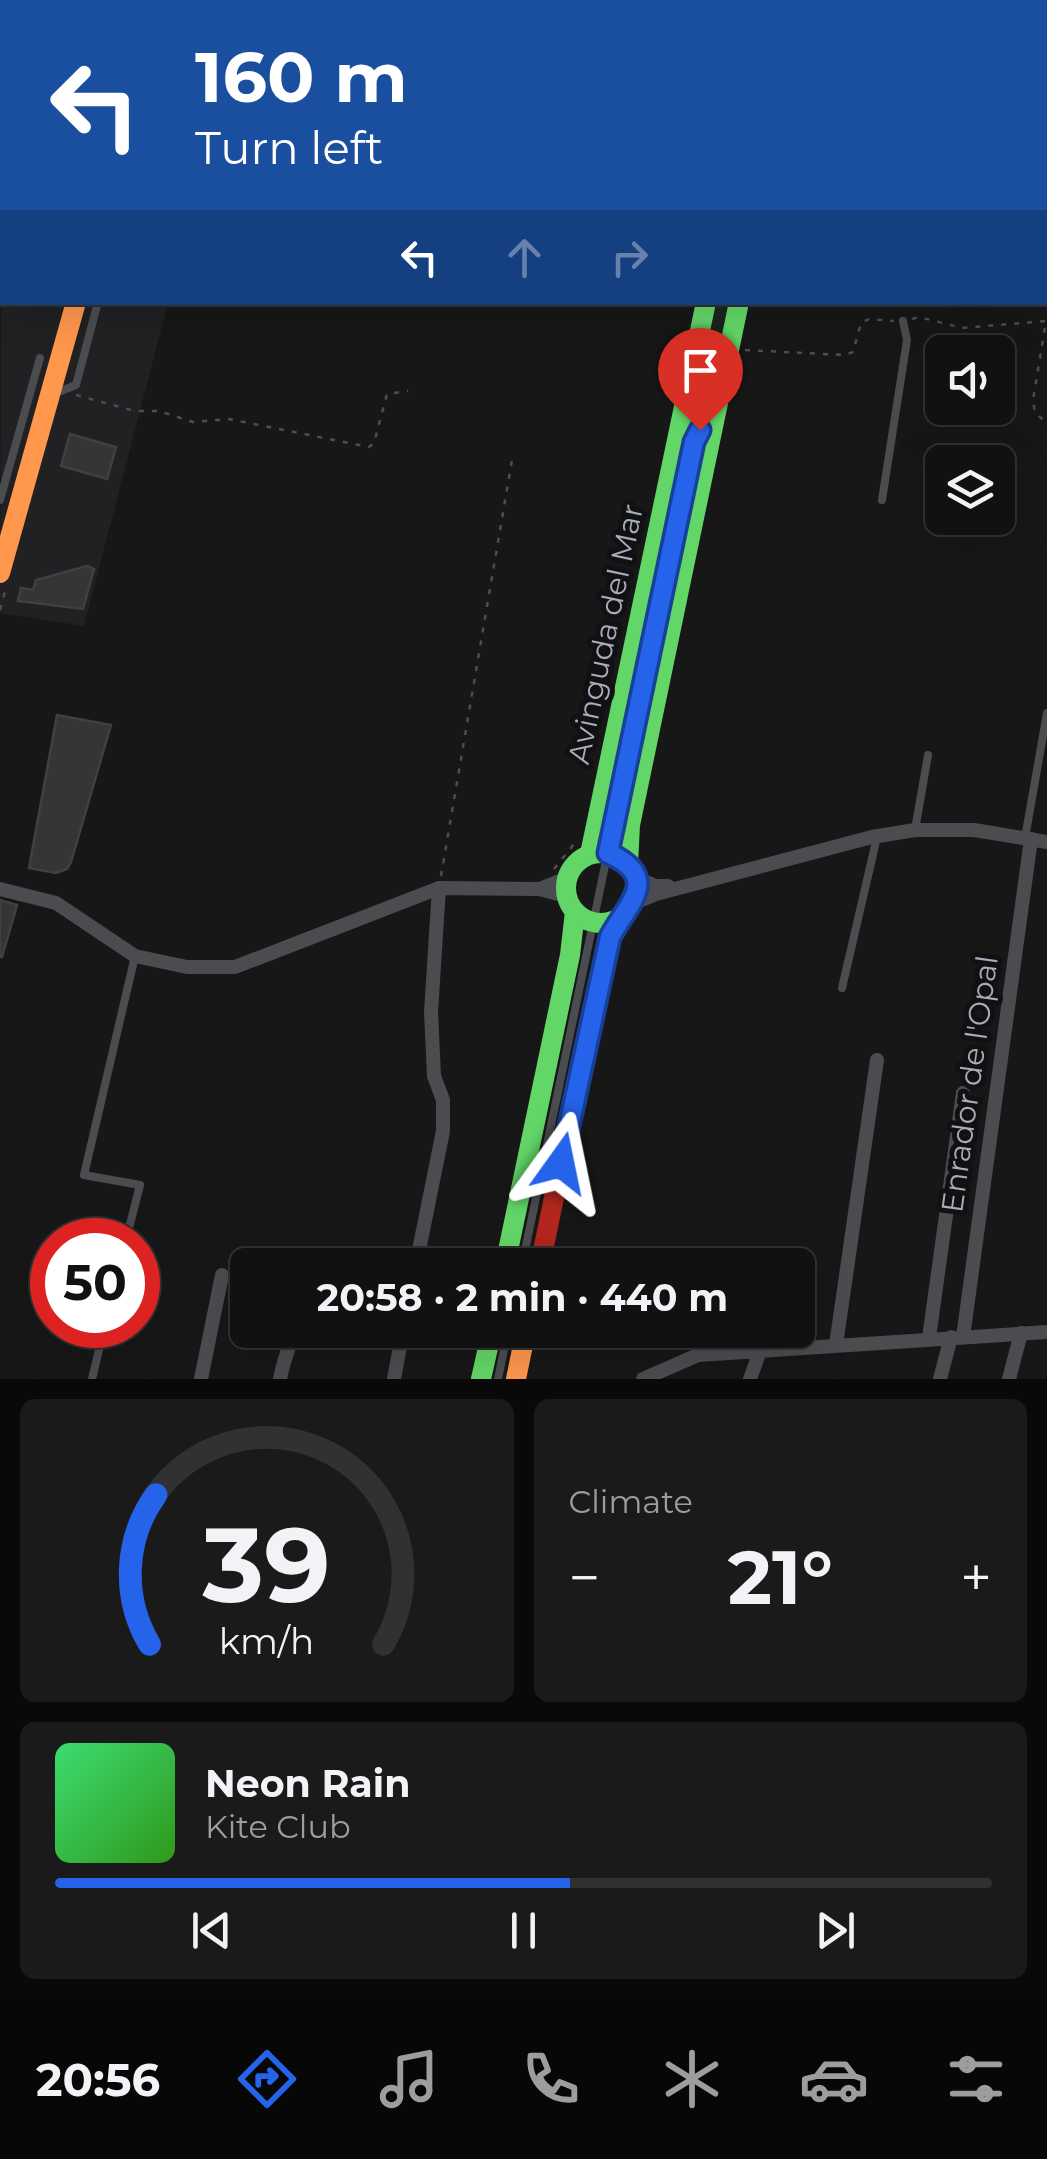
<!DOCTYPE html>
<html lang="en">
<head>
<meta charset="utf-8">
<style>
  :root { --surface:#111; --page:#1a1a1a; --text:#f1f3f6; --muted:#9c9d9f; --line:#303131; --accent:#2563eb }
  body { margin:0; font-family:Montserrat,sans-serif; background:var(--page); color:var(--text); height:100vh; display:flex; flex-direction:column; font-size:38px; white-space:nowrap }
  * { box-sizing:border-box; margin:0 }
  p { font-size:32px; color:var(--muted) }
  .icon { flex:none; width:55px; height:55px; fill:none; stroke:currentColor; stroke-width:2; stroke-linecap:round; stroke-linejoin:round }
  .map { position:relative; height:1379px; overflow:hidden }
  .details { display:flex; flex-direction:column; gap:20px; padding:20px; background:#090909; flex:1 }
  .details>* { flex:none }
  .banner { position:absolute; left:0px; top:0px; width:1048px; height:305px; box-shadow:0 10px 40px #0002,0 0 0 2px var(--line); background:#1a4fa0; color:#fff; overflow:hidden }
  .fabs { position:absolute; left:925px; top:335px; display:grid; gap:20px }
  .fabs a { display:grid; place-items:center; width:90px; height:90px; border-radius:15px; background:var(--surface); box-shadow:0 10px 40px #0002,0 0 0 2px var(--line); font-size:50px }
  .speed { position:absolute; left:30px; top:1218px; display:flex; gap:20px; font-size:50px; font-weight:700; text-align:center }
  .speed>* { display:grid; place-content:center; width:130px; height:130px; border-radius:50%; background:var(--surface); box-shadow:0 10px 40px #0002,0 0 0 2px var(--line); line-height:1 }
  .speed .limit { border:15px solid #d22; background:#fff; color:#111 }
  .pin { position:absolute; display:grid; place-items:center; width:85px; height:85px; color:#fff; margin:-102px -42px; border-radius:50% 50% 50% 0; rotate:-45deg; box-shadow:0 0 10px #0007 }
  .pin .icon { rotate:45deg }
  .me { position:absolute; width:110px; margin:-55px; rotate:12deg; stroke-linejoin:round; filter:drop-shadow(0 0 8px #0008) }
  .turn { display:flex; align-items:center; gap:35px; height:210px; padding:0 30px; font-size:45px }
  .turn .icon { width:130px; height:130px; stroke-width:2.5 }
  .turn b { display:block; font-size:70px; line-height:85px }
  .lanes { display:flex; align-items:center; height:95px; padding:0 30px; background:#0003; justify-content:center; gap:50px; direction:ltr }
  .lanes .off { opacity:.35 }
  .big { font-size:75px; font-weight:700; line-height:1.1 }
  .details .card { flex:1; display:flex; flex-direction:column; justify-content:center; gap:15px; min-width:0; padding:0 35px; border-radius:15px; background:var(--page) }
  .details .dial { align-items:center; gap:0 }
  .dial svg { height:260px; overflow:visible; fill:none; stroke:var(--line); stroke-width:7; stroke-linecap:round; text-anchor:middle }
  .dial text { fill:var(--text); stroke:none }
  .song { display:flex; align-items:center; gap:30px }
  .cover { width:120px; height:120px; border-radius:15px; background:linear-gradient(135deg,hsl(140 70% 55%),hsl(110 70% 35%)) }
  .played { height:10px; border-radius:5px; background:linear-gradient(90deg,var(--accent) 55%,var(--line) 55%) }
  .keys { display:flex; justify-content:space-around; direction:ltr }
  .heat { display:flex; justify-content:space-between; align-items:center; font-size:55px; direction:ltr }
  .details .tiles { flex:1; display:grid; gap:20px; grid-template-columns:1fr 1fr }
  .card:last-child { grid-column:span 2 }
  .trip { position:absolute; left:230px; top:1248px; width:585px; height:100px; border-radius:15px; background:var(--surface); box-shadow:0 10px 40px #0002,0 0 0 2px var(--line); font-weight:700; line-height:100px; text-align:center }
  .tab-bar { display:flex; height:160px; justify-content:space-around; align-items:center; background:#070707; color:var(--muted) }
  .tab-bar .icon { width:70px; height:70px }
  .tab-bar .current { color:var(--accent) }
  .tab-bar b { font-size:45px; color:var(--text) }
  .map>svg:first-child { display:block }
</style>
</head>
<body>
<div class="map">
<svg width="1047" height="1379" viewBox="0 0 1047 1379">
  <rect width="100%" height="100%" fill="#171717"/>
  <!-- built -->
  <path fill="#212123" d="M2 28V302L168 303 84 626 0 613Z"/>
  <!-- green -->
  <path fill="#1d241e" d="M713 303H733L716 376 697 428 702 361Z"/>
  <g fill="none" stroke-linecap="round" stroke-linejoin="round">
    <!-- stream -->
    <g stroke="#2a3239" stroke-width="4">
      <path d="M863 0 865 2"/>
      <path d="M1045 83 1047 84"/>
    </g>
  </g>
  <!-- building -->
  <g fill="#353536" stroke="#3f4043" stroke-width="2.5">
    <path d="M70 434 116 447 107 479 61 466Z"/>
    <path d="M87 566 94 569 83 609 18 601 21 588 33 590 36 580Z"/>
    <path d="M57 715 111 725 71 862 67 869 56 873 29 868Z"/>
    <path d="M0 900 17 905 2 957H0Z"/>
  </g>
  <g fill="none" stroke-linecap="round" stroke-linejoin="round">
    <!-- path -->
    <g stroke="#4d4e52" stroke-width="2.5" stroke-dasharray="5 8" stroke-linecap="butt">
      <path d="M0 202H2"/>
      <path d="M912 319 919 317 962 328 1046 321 1033 400 1035 413 1047 423"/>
      <path d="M745 350 844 355 853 352 861 323 869 319 894 321"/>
      <path d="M76 395 135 411H159L193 422 229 419 369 447 374 443 387 394 408 391"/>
      <path d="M0 610 6 588"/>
      <path d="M554 869 574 844"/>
      <path d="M441 876 513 454"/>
    </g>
    <!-- lane -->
    <g stroke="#4b4c50" stroke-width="8">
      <path d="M180 2 181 0"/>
      <path d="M61 391 76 385 98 302"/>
      <path d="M695 438 709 404"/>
      <path d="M0 500 40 358"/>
      <path d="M882 500 907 340 903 321"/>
      <path d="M915 830 928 755"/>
      <path d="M1025 838 1047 713"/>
      <path d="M842 988 877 837"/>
      <path d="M126 1240 140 1185 84 1175 135 956"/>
      <path d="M522 1265 693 442 694 402"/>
      <path d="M92 1379 105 1325"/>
      <path d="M498 1379 508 1330"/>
    </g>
    <!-- street -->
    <g stroke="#4b4c50" stroke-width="14">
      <path d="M480 0 488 2"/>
      <path d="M882 0 884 2"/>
      <path d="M140 2 141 0"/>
      <path d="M1045 70 1047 71"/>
      <path d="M636 878 656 886H668"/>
      <path d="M0 889 56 903 135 956 187 967H235L439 888 539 889 566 896"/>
      <path d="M540 889 567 878"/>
      <path d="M634 903 656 894 872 837 915 830H974L1047 842"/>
      <path d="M416 1265 443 1131V1100L434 1076 431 1012 439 888"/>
      <path d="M963 1337 1031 839"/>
      <path d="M929 1338 963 1093"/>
      <path d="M836 1345 877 1060"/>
      <path d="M201 1379 222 1275"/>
      <path d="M280 1379C283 1361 290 1348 293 1330"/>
      <path d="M394 1379 403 1330"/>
      <path d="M643 1379 698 1355 1047 1332"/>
      <path d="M750 1379 760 1351"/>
      <path d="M940 1379 951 1337"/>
      <path d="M1009 1379 1021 1333"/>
    </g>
    <!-- fast -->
    <g stroke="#63d668" stroke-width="20">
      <path d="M655 0 664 2"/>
      <path d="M817 0 819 2"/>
      <path d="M1045 154 1047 155"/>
      <circle cx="601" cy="888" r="35"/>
      <path d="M590 854 706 302"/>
      <path d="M628 864 630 825 739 302"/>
      <path d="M505 1265 570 955 575 912"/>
      <path d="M481 1379 492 1330"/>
    </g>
    <!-- slow -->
    <g stroke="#ff974d" stroke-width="20">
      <path d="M1045 108 1047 109"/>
      <path d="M1045 130 1047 131"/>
      <path d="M1045 183 1047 184"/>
      <path d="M0 573 76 302"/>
      <path d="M516 1379 526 1330"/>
    </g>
    <!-- jam -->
    <g stroke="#b3261e" stroke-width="20">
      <path d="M161 0V2"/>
      <path d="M581 0 589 2"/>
      <path d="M728 2 731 0"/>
      <path d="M540 1265 603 962 619 919"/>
    </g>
  </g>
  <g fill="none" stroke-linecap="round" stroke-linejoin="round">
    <!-- route casing -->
    <g stroke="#184099" stroke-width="25">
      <path id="route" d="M561 1163 610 937C627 904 663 878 608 853L694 442 700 430"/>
    </g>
    <!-- route -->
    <use href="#route" stroke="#2563eb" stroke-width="18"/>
  </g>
  <g text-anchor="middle" stroke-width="10" stroke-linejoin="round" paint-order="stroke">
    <!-- street labels -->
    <g font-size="30" fill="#a8adb8" stroke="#111113">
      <text transform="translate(606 634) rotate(-78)" y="10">Avinguda del Mar</text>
      <text transform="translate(970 1084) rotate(-82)" y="10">Enrador de l'Opal</text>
    </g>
  </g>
</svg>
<div class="fabs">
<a><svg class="icon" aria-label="sound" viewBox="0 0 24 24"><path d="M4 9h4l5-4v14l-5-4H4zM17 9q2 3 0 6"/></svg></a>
<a><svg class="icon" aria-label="layers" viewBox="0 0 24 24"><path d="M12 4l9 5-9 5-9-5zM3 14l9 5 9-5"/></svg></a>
</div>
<div class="speed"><div class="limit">50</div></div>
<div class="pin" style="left:700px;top:430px;background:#d93025"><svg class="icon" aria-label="arrive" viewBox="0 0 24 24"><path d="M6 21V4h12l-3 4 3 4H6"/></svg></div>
<svg class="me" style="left:561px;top:1163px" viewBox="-20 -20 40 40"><path d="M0-17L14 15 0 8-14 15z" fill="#2563eb" stroke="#fff" stroke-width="4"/></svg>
<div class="trip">20:58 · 2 min · 440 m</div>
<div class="banner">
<div class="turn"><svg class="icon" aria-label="left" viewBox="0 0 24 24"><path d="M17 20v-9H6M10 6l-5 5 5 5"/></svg><div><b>160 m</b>Turn left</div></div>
<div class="lanes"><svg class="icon" aria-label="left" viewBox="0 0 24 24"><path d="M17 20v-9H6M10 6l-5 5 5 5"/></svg><svg class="icon off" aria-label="ahead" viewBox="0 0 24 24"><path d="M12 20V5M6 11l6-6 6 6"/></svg><svg class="icon off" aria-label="right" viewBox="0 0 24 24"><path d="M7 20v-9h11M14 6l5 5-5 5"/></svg></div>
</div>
</div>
<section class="details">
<div class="tiles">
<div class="card dial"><svg viewBox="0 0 100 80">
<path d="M14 69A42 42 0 1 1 86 69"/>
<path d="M14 69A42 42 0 0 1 16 23" stroke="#2563eb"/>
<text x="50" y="56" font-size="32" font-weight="700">39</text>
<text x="50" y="72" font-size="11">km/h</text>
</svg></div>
<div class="card"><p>Climate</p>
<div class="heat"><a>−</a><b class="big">21°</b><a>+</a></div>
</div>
<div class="card">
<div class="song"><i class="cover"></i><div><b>Neon Rain</b><p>Kite Club</p></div></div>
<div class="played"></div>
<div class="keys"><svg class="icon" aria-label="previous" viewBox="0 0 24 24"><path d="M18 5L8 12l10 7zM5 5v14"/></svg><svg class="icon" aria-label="pause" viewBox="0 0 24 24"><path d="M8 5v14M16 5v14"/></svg><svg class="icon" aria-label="next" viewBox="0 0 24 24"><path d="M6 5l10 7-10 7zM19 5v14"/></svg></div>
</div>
</div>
</section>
<nav class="tab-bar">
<b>20:56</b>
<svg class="icon current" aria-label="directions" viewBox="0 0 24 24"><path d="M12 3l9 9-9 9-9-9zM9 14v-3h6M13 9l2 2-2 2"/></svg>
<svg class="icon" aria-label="music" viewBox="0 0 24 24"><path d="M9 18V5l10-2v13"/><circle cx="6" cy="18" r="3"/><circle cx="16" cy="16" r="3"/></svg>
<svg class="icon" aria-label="phone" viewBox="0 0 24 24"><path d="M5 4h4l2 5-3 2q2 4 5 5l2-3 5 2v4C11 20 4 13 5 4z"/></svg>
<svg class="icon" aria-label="climate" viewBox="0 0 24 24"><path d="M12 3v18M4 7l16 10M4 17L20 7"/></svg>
<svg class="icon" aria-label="car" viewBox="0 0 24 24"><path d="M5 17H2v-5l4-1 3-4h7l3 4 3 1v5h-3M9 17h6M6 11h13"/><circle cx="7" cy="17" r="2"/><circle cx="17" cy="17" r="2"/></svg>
<svg class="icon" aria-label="filters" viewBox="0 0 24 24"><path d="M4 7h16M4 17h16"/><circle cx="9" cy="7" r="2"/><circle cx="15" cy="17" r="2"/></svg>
</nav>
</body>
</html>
